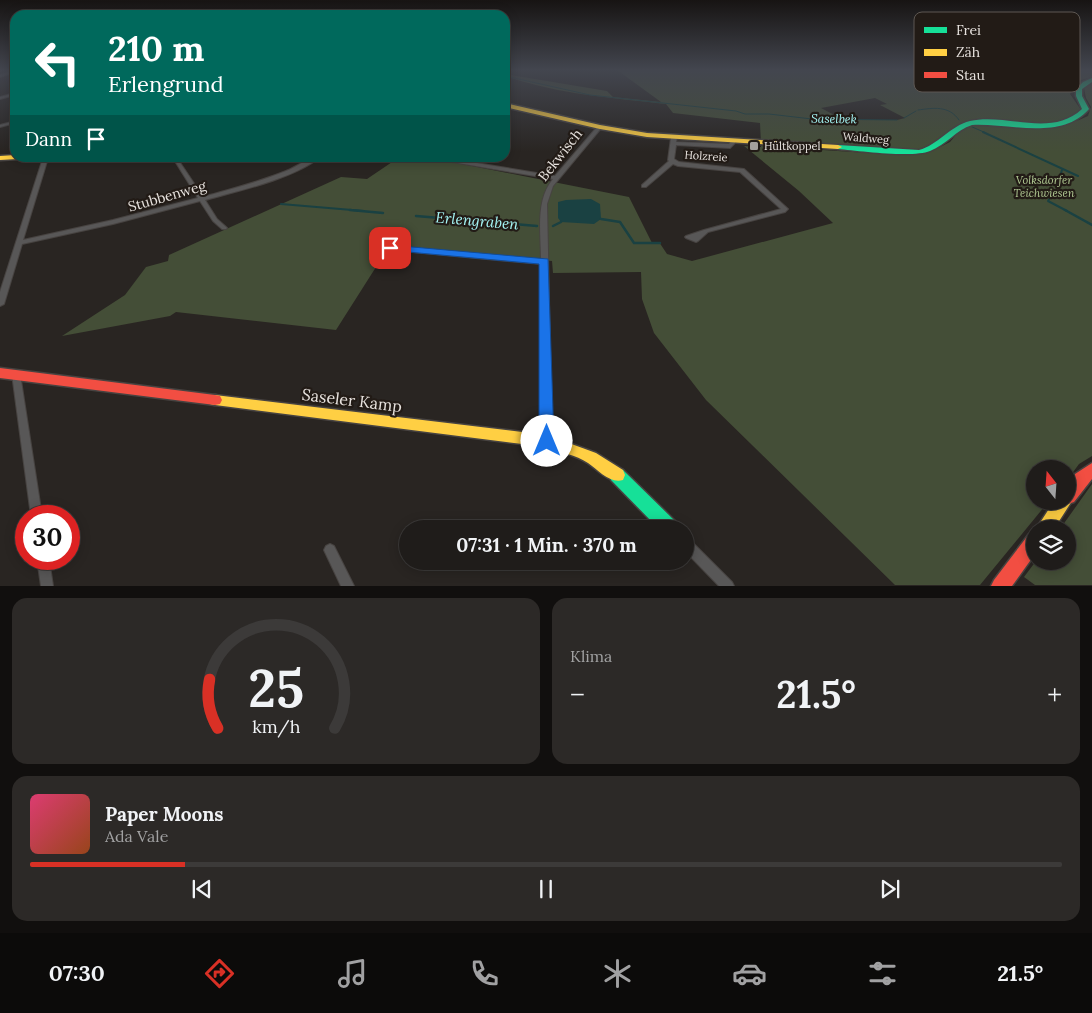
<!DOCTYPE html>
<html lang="de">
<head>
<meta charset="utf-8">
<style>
  :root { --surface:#1f1c1a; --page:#2c2927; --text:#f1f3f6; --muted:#a1a1a2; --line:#3c3a39; --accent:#d93025 }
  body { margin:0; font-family:Lora,serif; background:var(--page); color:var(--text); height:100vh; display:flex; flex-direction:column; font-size:19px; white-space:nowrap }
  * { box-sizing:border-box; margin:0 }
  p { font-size:16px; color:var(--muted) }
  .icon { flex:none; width:28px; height:28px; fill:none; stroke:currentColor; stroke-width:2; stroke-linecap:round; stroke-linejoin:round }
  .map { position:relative; height:586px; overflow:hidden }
  .panel { display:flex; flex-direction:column; gap:12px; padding:12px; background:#110f0e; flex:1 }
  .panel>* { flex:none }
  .hud { position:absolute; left:10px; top:10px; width:500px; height:152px; border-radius:15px; box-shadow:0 2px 12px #0003,0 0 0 1px var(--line); background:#00695c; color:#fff; overflow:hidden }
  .needle { width:32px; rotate:343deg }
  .tools { position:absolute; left:1026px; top:460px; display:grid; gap:10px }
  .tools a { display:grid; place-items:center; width:50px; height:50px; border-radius:50%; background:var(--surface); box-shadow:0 2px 12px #0003,0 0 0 1px var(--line); font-size:25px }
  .speed { position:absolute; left:15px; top:505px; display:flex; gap:10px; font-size:25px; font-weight:700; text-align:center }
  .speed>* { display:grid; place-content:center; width:65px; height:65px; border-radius:50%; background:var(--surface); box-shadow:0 2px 12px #0003,0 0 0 1px var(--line); line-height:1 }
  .speed .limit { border:8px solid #d22; background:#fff; color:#111 }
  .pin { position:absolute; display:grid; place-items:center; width:42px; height:42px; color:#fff; margin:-21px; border-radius:10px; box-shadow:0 2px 8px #0006 }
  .me { position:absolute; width:55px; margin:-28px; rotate:0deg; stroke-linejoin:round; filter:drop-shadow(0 0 4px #0008) }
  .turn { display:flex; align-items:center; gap:18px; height:105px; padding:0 15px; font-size:22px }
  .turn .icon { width:65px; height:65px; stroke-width:2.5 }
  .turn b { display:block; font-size:35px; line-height:42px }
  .then { display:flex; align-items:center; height:48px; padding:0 15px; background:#0003; gap:10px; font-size:19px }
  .big { font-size:38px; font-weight:700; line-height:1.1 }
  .panel .tile { flex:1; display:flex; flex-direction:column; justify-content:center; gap:8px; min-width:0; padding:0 18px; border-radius:15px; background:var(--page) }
  .panel .dial { align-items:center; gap:0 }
  .dial svg { height:130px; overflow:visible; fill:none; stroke:var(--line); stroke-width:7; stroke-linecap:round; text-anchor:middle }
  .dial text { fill:var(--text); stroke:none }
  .song { display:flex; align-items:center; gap:15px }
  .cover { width:60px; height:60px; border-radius:8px; background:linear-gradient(135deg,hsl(340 70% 55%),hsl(20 70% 35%)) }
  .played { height:5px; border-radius:2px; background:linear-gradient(90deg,var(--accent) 15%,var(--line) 15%) }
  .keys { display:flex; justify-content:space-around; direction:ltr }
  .heat { display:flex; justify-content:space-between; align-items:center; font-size:28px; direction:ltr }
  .panel .tiles { flex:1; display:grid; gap:12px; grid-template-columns:1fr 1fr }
  .tile:last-child { grid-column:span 2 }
  .trip { position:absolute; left:399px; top:520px; width:295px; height:50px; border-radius:25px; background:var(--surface); box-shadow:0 2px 12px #0003,0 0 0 1px var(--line); font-weight:700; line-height:50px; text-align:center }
  .tab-bar { display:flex; height:80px; justify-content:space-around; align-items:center; background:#0c0b0a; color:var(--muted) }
  .tab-bar .icon { width:35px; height:35px }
  .tab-bar .current { color:var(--accent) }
  .tab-bar b { font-size:22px; color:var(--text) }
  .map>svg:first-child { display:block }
</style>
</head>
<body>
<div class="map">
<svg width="1092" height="586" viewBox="0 0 1092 586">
  <rect width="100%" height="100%" fill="#292522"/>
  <!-- green -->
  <g fill="#444e37" fill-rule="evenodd">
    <path d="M617 70H988L1024 76 1066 70H1092V77L1077 81 1070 94 1084 114 1072 120 1052 124 965 123 924 151 761 143 760 123 673 113 666 104C612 98 557 94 505 76V74L607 91 613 97 661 102ZM875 98 887 104 880 105 905 118 897 120H844L821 108Z"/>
    <path d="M1092 83V456L1079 464 1068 479V469H1035V501H1049L980 585H895L706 400 654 333 642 299 641 272 553 273 552 261 390 245 336 330 176 312 170 316 62 336 125 295 146 267 168 261 169 255 341 177 367 179 398 158H432L629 197 652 243 659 242 667 254 692 261 833 223 799 191 744 146 761 147V146L899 155 930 152 950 142 961 129 972 125 1062 124 1079 120 1088 116 1091 107 1086 98 1084 88Z"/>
    <path d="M1092 484V585H1035L1024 577 1036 561H1068V529H1060Z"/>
  </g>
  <!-- water -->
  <path fill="#1a4142" d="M591 199 600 204 601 219 594 224 561 222 558 218V202L566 200Z"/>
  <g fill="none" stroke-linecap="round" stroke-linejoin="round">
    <!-- stream-far2 -->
    <g stroke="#1a4142" stroke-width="1">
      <path d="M505 76 590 95 736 111 745 114H769L812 119 897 120"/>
      <path d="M918 110C933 108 949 105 959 120"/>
      <path d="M904 118 916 111"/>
      <path d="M970 126 986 133"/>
    </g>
    <!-- stream-far1 -->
    <g stroke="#1a4142" stroke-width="2">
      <path d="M983 132 1078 176"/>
      <path d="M1057 186 1062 170"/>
      <path d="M1055 190 1048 201 1067 211"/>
      <path d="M281 204 364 211"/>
    </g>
    <!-- stream -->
    <g stroke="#1a4142" stroke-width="2.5">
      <path d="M350 210 383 213"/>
      <path d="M1065 210 1092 225"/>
      <path d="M416 216 537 226"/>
      <path d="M601 219 620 222 634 243H660"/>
      <path d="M553 226 561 222"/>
    </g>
    <!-- street casing -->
    <g stroke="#474341" stroke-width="2">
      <g id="street">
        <path d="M13 70H15V72L0 77V75Z"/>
        <path d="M15 93V95L0 99V97Z"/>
        <path d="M15 121V123L0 127V125Z"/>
        <path d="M598 126 602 127 553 186 547 204 552 441 550 444 547 445 544 444 542 441 541 264 390 250 387 248 390 246 541 260C541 234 535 200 553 179L440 160 437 158H446L555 176Z"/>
        <path d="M674 136 677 138 676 142 729 144 731 141H735V143L730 148 676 145 674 159 679 162 744 169 788 209 785 212 708 232 698 241 696 242 686 238 685 237 686 236 704 230 781 209 740 172 678 166 673 164 646 187H642V185L669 161 668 160 671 138Z"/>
        <path d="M43 158H48L23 240 113 220 198 198 173 158H177L203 197C231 189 259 182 286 171 296 167 309 157 319 158 292 179 238 191 205 200L217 219 226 227 227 228 226 229H222L213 221 200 201 113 224 22 244 4 304 0 306V292Z"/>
        <path d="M16 371 19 372 20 374 42 516H31L12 374 13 372Z"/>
        <path d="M685 538 689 539 732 582 734 586H719L685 551Z"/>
        <path d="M330 544 334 546 354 586H341L324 550 326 546Z"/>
        <path d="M37 559H49L53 586H41Z"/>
      </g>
    </g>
    <!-- fast casing -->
    <g stroke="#474341" stroke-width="3">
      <g id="fast">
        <path d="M1092 78V82L1082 89V96L1089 109C1061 141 1010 123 972 125 956 130 946 145 930 151 913 158 859 151 838 149L834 147 838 145 919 150C938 145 950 126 970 121 1007 113 1051 138 1082 109L1076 96V89L1083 82Z"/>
        <path d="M617 468 623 470 677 523 679 529H659L611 480 609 475 611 470Z"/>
      </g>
    </g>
    <!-- slow casing -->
    <g stroke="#474341" stroke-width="3">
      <g id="slow">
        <path d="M505 103 600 125 647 133 838 145 842 147 838 149 647 137 600 129 505 107Z"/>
        <path d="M15 155V158H19L18 159 0 160V156Z"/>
        <path d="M215 395 547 435 596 453 623 470 625 475 623 480C610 484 598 470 588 463 576 455 560 452 546 447L215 405 210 404 208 400 210 396Z"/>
        <path d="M1068 495 1072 501 1054 529H1036L1054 501H1068Z"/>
      </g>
    </g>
    <!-- jam casing -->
    <g stroke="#474341" stroke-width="3">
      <g id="jam">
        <path d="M0 368 215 395 220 396 222 400 220 404 215 405 0 378Z"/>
        <path d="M1092 463V479L1074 502 1068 504 1062 502 1068 501V485L1075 474Z"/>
        <path d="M1035 532V554L1012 586H991L994 580 1029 534Z"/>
      </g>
    </g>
    <!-- street -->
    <use href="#street" fill="#585757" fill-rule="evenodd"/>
    <!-- fast -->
    <use href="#fast" fill="#16e098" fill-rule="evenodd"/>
    <!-- slow -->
    <use href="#slow" fill="#ffcf43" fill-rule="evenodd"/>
    <!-- jam -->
    <use href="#jam" fill="#f24e42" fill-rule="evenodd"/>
  </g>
  <!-- sky -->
  <linearGradient id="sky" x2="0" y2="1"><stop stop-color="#171413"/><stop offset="0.46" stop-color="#43464f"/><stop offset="1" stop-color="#43464f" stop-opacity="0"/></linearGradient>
  <rect width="1092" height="152" fill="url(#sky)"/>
  <!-- route -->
  <path fill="#1a73e8" stroke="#114b97" d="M390 245 548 259 554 441 552 445 547 447 541 445 539 441V264L386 250 385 248 386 246Z"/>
  <!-- markers -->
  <rect fill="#a4a09c" stroke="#221b16" stroke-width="2" x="749" y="141" width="10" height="10" rx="2.5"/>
  <g text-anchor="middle" stroke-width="4.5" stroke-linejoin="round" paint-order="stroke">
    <!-- far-street labels -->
    <g font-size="11" fill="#e7e2de" stroke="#221b16">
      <text transform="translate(866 138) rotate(4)" y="4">Waldweg</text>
      <text transform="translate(706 156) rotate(4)" y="4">Holzreie</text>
    </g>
    <!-- far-poi labels -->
    <g font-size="11" fill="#e7e2de" stroke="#221b16" text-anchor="start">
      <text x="764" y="150">Hültkoppel</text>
    </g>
    <!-- far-park labels -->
    <g font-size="11" font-style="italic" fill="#b0c892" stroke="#221b16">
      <text x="1044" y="184">Volksdorfer<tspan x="1044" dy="13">Teichwiesen</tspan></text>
    </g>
    <!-- far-water labels -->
    <g font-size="12" font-style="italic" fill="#a5f5f5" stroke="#221b16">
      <text transform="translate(834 119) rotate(1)" y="4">Saselbek</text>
    </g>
    <!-- street labels -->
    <g font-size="14" fill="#e7e2de" stroke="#221b16">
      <text transform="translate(560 155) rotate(-52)" y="5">Bekwisch</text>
      <text transform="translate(167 196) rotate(-16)" y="5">Stubbenweg</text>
    </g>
    <!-- water labels -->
    <g font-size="15" font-style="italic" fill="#a5f5f5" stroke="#221b16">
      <text transform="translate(477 221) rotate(5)" y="5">Erlengraben</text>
    </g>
    <!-- near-street labels -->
    <g font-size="16" fill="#e7e2de" stroke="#221b16">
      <text transform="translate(352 400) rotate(7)" y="6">Saseler Kamp</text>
    </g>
  </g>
  <!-- legend -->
  <rect x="914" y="12" width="166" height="80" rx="8" fill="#221b16" stroke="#5d5752" stroke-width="1"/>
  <rect x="924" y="27" width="23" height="6" fill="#16e098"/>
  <rect x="924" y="49" width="23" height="7" fill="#ffcf43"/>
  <rect x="924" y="72" width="23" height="6" fill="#f24e42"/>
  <g font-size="14" fill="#e7e2de">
    <text x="956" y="35">Frei</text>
    <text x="956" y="57">Zäh</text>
    <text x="956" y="80">Stau</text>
  </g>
</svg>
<div class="tools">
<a><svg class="needle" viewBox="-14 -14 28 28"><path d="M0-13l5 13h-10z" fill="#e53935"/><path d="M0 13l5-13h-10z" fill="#a1a1a2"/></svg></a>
<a><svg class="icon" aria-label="layers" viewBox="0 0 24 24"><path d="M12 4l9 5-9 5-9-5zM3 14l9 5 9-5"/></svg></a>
</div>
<div class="speed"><div class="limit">30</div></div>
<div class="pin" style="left:390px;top:248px;background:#d93025"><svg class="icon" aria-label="arrive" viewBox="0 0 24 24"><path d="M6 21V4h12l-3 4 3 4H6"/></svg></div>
<svg class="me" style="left:547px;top:441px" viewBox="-20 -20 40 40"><circle r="19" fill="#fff"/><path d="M0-13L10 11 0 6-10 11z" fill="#1a73e8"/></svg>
<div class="trip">07:31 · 1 Min. · 370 m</div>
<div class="hud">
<div class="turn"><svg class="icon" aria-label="left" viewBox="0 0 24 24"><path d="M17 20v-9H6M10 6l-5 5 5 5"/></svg><div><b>210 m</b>Erlengrund</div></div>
<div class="then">Dann<svg class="icon" aria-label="arrive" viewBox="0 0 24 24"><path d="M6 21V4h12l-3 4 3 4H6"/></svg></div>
</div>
</div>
<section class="panel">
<div class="tiles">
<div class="tile dial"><svg viewBox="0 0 100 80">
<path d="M14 69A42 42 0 1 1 86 69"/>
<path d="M14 69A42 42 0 0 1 9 39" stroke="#d93025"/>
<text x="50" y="56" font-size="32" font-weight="700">25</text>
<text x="50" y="72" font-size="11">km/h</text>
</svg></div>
<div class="tile"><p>Klima</p>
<div class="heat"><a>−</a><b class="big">21.5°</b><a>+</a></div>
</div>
<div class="tile">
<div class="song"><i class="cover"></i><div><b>Paper Moons</b><p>Ada Vale</p></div></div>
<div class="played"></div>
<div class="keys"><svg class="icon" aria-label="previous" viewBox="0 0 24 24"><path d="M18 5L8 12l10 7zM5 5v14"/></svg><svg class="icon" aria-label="pause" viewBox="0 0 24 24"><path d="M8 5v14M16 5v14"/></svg><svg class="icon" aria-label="next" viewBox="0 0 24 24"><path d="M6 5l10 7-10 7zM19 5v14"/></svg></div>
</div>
</div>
</section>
<nav class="tab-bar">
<b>07:30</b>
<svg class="icon current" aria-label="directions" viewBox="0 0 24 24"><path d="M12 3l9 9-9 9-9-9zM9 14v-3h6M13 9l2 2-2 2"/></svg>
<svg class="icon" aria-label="music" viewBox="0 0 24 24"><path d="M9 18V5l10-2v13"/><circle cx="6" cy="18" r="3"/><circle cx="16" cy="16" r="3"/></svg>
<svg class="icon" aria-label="phone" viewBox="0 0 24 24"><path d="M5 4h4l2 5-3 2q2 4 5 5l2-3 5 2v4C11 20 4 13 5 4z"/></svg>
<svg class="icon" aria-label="climate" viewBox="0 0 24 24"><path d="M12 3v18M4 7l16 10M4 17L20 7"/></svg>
<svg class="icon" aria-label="car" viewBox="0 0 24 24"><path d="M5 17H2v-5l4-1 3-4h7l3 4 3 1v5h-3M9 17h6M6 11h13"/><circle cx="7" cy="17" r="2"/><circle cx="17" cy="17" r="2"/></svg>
<svg class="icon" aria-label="filters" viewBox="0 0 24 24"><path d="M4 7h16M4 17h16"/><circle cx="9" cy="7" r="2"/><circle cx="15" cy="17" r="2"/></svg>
<b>21.5°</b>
</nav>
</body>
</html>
